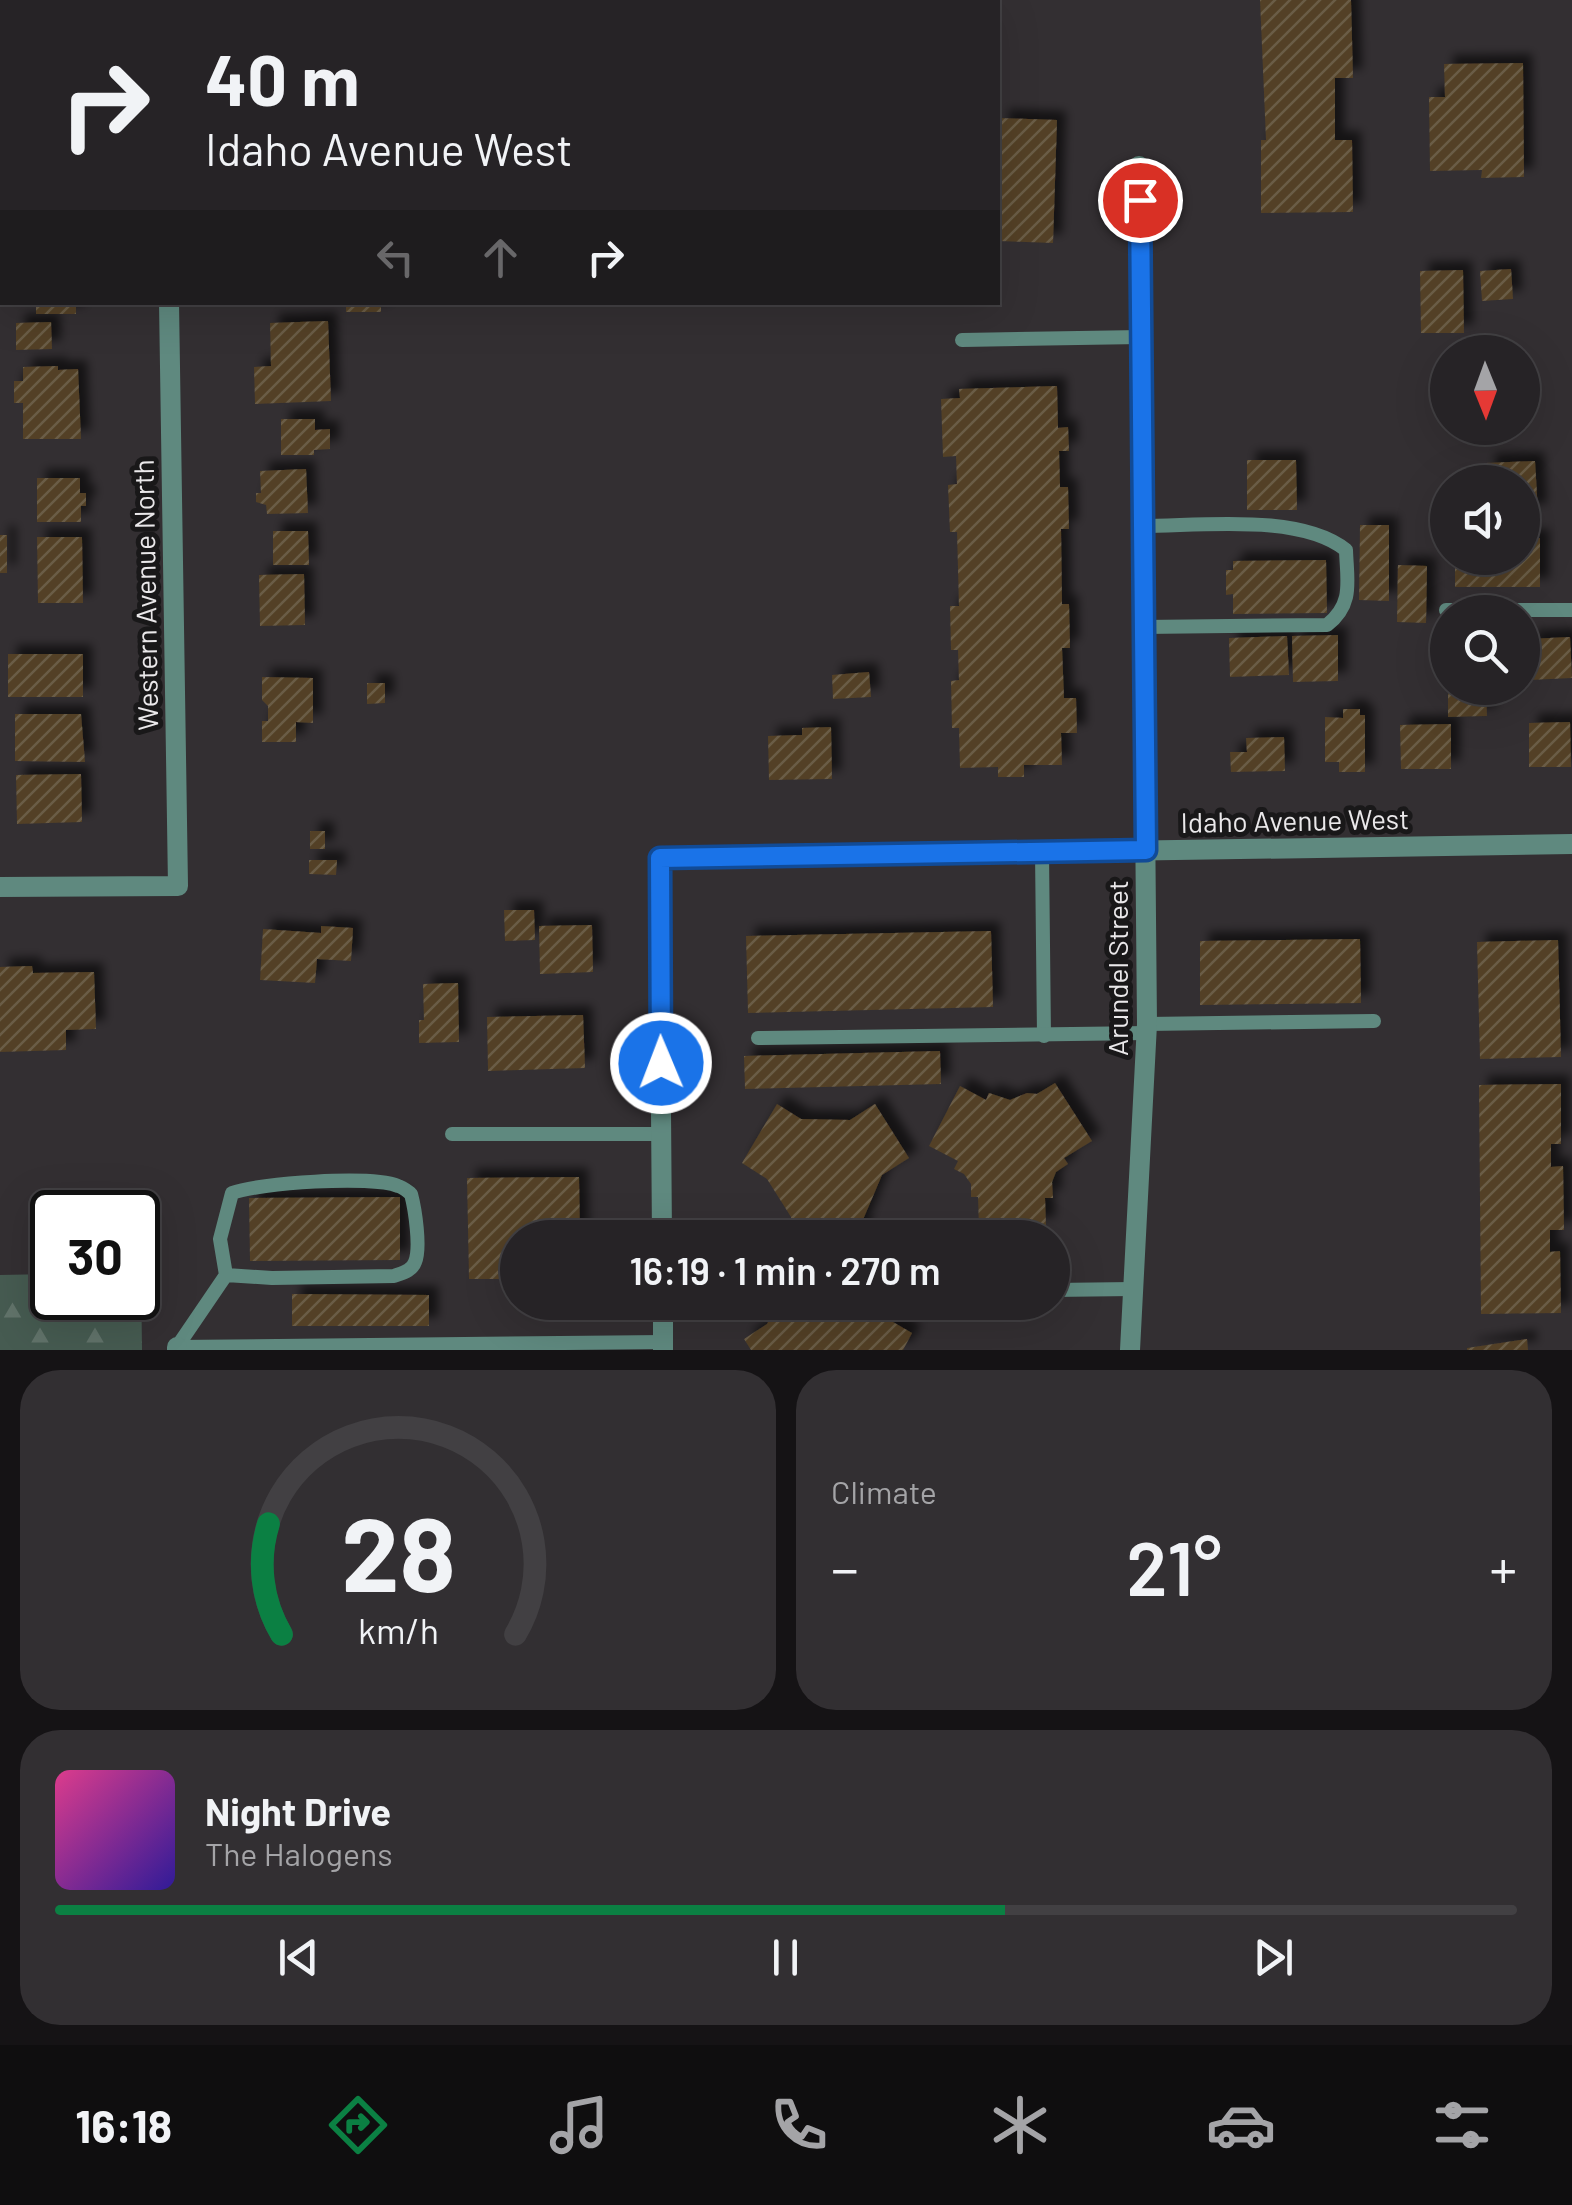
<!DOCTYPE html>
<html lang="en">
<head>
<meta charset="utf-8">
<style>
  :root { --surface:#262326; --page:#322f32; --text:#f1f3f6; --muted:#a4a4a7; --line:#424043; --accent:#0b8043 }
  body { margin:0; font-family:Barlow,sans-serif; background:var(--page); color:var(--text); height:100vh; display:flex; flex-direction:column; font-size:38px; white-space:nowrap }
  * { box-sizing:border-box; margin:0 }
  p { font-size:32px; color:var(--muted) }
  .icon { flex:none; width:55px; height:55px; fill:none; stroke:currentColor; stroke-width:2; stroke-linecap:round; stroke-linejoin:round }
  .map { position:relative; height:1350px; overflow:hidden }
  .panel { display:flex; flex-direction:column; gap:20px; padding:20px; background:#151315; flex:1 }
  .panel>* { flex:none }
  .hud { position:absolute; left:0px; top:0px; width:1000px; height:305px; box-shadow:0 10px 40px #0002,0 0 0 2px var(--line); background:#262326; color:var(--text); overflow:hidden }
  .needle { width:65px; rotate:179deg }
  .tools { position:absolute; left:1430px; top:335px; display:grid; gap:20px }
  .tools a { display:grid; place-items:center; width:110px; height:110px; border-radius:50%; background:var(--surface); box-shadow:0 10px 40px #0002,0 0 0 2px var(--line); font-size:50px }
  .speed { position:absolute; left:30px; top:1190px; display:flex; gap:20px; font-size:50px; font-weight:700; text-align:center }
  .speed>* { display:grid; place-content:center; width:130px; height:130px; border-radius:50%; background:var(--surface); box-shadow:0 10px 40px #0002,0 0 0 2px var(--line); line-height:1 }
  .speed .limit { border:5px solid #111; border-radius:15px; background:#fff; color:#111 }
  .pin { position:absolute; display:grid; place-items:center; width:85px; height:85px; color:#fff; margin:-42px; border:5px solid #fff; border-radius:50%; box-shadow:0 2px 10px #0007 }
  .me { position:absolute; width:110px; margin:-55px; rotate:359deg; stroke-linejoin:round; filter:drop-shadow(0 0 8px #0008) }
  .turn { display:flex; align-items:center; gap:35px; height:210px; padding:0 40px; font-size:45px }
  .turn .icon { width:130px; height:130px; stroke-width:2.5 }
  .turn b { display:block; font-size:70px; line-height:85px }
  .lanes { display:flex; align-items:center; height:95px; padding:0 40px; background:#0003; justify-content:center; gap:50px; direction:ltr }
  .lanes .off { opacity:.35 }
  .big { font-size:75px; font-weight:600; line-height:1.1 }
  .panel .card { flex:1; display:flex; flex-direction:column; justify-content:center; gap:15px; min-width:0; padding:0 35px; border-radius:40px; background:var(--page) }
  .panel .dial { align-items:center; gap:0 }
  .dial svg { height:260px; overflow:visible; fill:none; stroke:var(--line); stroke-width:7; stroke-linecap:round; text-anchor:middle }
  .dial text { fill:var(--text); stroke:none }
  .song { display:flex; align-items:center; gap:30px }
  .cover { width:120px; height:120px; border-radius:15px; background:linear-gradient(135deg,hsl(330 70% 55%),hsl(250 70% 35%)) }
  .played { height:10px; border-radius:5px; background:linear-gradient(90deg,var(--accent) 65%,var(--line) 65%) }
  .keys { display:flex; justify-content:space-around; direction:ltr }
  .heat { display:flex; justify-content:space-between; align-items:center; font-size:55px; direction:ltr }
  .panel .tiles { flex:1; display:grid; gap:20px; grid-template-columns:1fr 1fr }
  .card:last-child { grid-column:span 2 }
  .trip { position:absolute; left:500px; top:1220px; width:570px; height:100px; border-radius:50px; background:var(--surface); box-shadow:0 10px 40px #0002,0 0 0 2px var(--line); font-weight:600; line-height:100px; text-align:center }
  .menu { display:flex; height:160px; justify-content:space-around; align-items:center; background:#0f0e0f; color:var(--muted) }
  .menu .icon { width:70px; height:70px }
  .menu .on { color:var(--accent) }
  .menu b { font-size:45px; color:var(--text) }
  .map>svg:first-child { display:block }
</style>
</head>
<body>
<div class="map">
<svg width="1572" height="1350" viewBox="0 0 1572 1350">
  <defs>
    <pattern id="forest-firs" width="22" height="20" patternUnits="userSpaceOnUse" patternTransform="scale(2.5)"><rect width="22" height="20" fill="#465b51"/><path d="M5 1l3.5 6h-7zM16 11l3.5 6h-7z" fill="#61736a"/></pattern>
    <pattern id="building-hatch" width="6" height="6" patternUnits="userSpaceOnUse" patternTransform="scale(2.5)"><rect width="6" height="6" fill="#524026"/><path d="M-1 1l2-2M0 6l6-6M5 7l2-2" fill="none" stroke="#6b5c46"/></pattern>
    <filter id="shadow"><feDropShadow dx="9" dy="-9" stdDeviation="5" flood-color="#0009"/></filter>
  </defs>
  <rect width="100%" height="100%" fill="#332f32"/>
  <!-- forest -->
  <path fill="url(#forest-firs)" d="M138 1273H141L142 1350H0V1275L52 1274V1298H138Z"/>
  <!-- building -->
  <g fill="url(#building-hatch)" filter="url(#shadow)">
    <path d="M1260 0H1351L1353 78H1335V140H1352L1353 212 1261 213V140H1266Z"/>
    <path d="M1523 63 1524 177 1481 178 1482 170 1430 171 1429 97H1445L1444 64Z"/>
    <path d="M1000 118 1057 120 1053 243 998 241Z"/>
    <path d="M1511 269 1513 299 1482 301 1480 271Z"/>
    <path d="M1463 270 1464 333H1421L1420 271Z"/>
    <rect x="36" y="302" width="40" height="12"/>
    <rect x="346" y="302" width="35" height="10"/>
    <path d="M328 321 331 401 255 404 254 367 271 366 270 323Z"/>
    <path d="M51 322 52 349 16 350V323Z"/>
    <path d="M58 366V370L78 369 81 439H23V403H14V381H23V367Z"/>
    <path d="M1057 386 1058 428 1068 427 1069 451H1059L1060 487H1068L1069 529H1061L1062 604H1069L1070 648H1062L1064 698H1076L1077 733H1061L1062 765H1024V777H998V767L960 768 959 728H952L951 681 959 680 958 650H951L950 606H959L957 532H950L948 485 957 484 956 456 943 457 941 399 960 398 959 389Z"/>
    <path d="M281 419H315V430L330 429V449L314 450V455H281Z"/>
    <path d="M1247 460H1296L1297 510H1247Z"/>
    <path d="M1535 461 1538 512 1522 513V482H1487L1486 463Z"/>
    <path d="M306 469 308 513 267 514 266 505 256 502V493H261L260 471Z"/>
    <path d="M37 478H80V493H86V506H81V522H37Z"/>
    <path d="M1360 525H1389V601L1359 600Z"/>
    <path d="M273 531H308L309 565H273Z"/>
    <rect x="0" y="535" width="7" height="38"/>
    <path d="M37 537H82L83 603H38Z"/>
    <path d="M1522 538H1540V587H1455V558H1522Z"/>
    <path d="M1326 560 1327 613 1233 614V594L1226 595V570H1233V561Z"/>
    <path d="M1398 565 1427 566 1426 623 1397 622Z"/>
    <path d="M304 574 305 625 260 626 259 575Z"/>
    <path d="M1338 635V681L1293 682 1292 636Z"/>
    <path d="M1287 636 1289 675 1230 677 1229 638Z"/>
    <path d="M1570 637 1572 678 1530 680 1528 639Z"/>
    <rect x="8" y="654" width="75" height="43"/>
    <path d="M869 672 871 697 833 699 832 675Z"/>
    <path d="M262 677 313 678V723L296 722V742H262V721H268V706L262 700Z"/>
    <path d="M367 683H385V703L367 704Z"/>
    <path d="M1448 688H1486L1487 716 1448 717Z"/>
    <path d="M1343 709H1360V715H1365V772H1339V762H1325V717L1343 718Z"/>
    <path d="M15 714H81L85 762 15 761Z"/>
    <path d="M1570 722 1571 767H1529V723Z"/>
    <path d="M1451 724V769H1401L1400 725Z"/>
    <path d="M831 727 832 779 769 780 768 736 802 735V728Z"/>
    <path d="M1284 737 1285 771 1231 772 1230 752H1247L1246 738Z"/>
    <path d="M81 774 82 822 17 824 16 775Z"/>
    <rect x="310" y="831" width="15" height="18"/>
    <path d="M309 860H337L336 875 309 874Z"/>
    <path d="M504 910H534L535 940 505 941Z"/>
    <path d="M592 925 593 972 540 974 539 926Z"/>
    <path d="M321 926 353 928 351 961 317 959 315 983 260 980 263 929 321 933Z"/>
    <path d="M991 931 993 1007 748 1013 746 936Z"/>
    <path d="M1360 939 1361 1003 1200 1005V941Z"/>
    <path d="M1558 940 1561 1057 1480 1059 1477 942Z"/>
    <path d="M32 966 33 973 94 972 96 1029 66 1030V1050L0 1052V967Z"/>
    <path d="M458 983 459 1042 419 1043V1020H424L423 984Z"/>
    <path d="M583 1015 585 1068 488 1071 487 1017Z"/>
    <path d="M940 1051 941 1084 745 1089 744 1056Z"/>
    <path d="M1055 1083 1092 1141 1064 1158 1068 1164 1056 1172 1052 1182 1053 1198H1045L1046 1226 979 1228 978 1197H971V1184L964 1174 954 1169 958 1161 929 1146 960 1086 986 1100 989 1093 1010 1100 1027 1093 1037 1094Z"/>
    <path d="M1561 1084V1144H1551V1167L1563 1166 1564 1230H1550V1252L1560 1251 1561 1313 1481 1314 1479 1085Z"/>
    <path d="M777 1104 801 1119 850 1120 875 1104 909 1158 882 1175 862 1222V1238H791V1217L767 1179 742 1163Z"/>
    <path d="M579 1177 580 1238H518V1279H469L467 1178Z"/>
    <path d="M400 1197V1260L250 1261 249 1198Z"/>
    <path d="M292 1294 429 1295V1326H292Z"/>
    <path d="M779 1302H876L886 1318 912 1333 903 1350H751L744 1339 767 1324Z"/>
    <path d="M1527 1339 1528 1350H1467V1348Z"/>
  </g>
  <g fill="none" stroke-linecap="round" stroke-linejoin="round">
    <!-- service -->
    <g stroke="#5f897f" stroke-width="14">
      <path d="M962 340 1141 337"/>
      <path d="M1142 526C1201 526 1300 513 1346 550 1347 581 1354 604 1327 625L1143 627"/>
      <path d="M1446 610H1572"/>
      <path d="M1042 852 1044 1036"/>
      <path d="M1147 1024 1374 1021"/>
      <path d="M758 1038 1147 1033"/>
      <path d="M452 1134H662"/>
      <path d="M1052 1290 1133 1289"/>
      <path d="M177 1347 226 1275 272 1278 394 1276C402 1273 412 1271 415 1262 421 1248 415 1209 411 1194 407 1191 403 1187 398 1186 371 1175 259 1183 232 1193L220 1239 226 1275"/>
      <path d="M177 1347 663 1342"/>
    </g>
    <!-- minor -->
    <g stroke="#5f897f" stroke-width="20">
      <path d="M164 0V2"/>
      <path d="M0 887 178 886 169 302"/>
      <path d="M662 1238 659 858 1572 844"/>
      <path d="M663 1302V1350"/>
      <path d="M177 1347V1350"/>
      <path d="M1130 1350 1147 1024 1139 166"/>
    </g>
  </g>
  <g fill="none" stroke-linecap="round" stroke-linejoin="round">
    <!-- route casing -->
    <g stroke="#114b97" stroke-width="25">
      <path id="route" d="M661 1063 660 858 1146 850 1140 200"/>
    </g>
    <!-- route -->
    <use href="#route" stroke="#1a73e8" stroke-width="18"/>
  </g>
  <g text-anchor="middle" stroke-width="10" stroke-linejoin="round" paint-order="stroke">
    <!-- street labels -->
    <g font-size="28" fill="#eae8ea" stroke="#191819">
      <text transform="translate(146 595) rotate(-91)" y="10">Western Avenue North</text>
      <text transform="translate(1295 821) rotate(-1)" y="10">Idaho Avenue West</text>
      <text transform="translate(1118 968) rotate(-90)" y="10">Arundel Street</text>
    </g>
  </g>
</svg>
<div class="tools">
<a><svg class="needle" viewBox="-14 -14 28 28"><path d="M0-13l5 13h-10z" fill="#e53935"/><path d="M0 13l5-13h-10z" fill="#a4a4a7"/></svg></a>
<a><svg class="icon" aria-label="sound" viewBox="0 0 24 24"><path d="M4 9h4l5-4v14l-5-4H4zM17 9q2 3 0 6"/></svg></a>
<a><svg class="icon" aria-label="search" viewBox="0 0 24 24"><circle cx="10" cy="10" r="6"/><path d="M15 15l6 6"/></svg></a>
</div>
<div class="speed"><div class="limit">30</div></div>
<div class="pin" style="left:1140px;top:200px;background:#d93025"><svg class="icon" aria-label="arrive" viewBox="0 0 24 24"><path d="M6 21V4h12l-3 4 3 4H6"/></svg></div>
<svg class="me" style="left:661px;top:1063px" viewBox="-20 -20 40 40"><circle r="17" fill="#1a73e8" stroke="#fff" stroke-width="3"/><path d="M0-11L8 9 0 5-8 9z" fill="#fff"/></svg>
<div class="trip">16:19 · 1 min · 270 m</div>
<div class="hud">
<div class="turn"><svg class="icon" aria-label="right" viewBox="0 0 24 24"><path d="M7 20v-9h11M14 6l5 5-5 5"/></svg><div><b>40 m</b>Idaho Avenue West</div></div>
<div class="lanes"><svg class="icon off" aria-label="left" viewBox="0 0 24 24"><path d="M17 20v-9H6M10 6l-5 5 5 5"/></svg><svg class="icon off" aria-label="ahead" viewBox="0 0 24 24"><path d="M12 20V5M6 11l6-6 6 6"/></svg><svg class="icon" aria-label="right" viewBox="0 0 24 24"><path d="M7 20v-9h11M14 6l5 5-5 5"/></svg></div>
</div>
</div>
<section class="panel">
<div class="tiles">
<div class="card dial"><svg viewBox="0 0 100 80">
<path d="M14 69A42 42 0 1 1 86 69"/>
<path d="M14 69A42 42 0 0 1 10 35" stroke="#0b8043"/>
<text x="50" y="56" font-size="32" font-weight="700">28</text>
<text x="50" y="72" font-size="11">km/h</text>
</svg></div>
<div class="card"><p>Climate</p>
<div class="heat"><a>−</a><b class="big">21°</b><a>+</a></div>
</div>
<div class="card">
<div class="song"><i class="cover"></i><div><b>Night Drive</b><p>The Halogens</p></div></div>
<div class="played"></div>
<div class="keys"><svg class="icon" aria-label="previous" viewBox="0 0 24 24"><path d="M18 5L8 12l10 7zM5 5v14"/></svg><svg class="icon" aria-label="pause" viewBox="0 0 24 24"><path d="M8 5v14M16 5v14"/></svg><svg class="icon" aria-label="next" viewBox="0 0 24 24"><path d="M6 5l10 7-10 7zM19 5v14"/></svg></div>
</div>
</div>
</section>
<nav class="menu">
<b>16:18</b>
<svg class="icon on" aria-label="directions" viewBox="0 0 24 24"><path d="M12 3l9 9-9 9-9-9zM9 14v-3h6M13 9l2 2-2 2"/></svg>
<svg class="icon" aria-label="music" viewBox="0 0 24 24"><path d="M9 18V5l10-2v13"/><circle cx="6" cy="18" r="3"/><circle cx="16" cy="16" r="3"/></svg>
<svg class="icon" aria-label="phone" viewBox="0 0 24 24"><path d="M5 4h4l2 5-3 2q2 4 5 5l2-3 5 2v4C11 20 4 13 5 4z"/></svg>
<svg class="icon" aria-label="climate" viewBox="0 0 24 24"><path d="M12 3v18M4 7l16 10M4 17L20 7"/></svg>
<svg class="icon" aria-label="car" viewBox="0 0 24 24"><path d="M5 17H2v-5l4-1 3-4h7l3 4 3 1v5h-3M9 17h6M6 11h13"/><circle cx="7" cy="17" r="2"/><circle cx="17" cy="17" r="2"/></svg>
<svg class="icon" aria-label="filters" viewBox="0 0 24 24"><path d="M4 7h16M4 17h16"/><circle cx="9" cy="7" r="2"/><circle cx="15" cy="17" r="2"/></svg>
</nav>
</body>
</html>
